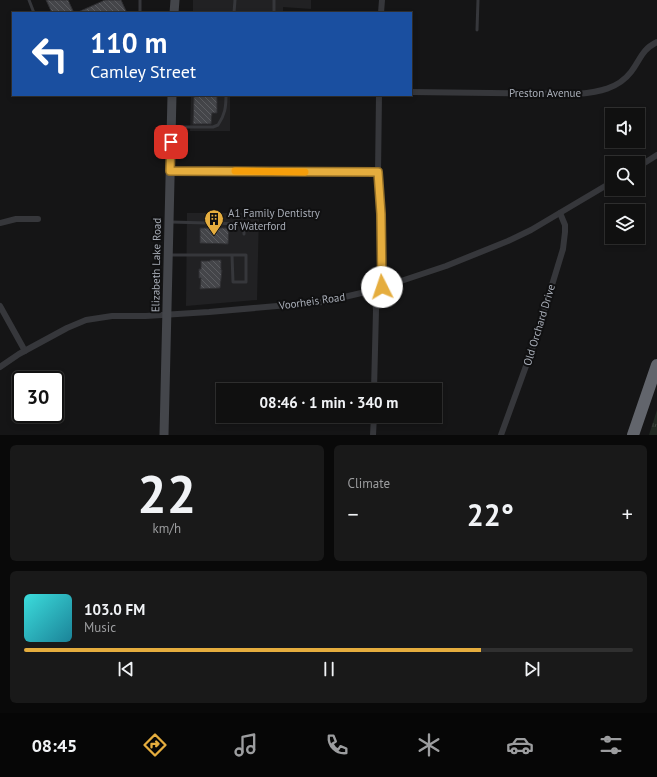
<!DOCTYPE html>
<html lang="en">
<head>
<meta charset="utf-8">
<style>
  :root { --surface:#101010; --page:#191919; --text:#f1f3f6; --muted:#9c9d9f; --line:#303030; --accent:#e5ad3e }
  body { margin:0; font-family:"PT Sans",sans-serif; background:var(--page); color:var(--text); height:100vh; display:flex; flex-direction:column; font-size:15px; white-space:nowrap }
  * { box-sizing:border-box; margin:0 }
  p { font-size:13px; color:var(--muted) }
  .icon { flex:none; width:22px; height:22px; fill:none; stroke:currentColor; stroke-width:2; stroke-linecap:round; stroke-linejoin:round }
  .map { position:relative; height:435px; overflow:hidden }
  .details { display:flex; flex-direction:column; gap:10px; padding:10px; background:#090909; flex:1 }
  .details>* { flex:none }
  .guide { position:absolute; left:12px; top:12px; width:400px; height:84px; border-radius:0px; box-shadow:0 2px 6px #0003,0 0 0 1px var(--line); background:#1a4fa0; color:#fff; overflow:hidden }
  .fabs { position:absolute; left:605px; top:108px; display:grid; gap:8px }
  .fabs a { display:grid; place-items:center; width:40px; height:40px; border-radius:0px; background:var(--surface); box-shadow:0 2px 6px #0003,0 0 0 1px var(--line); font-size:20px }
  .speed { position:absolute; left:12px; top:371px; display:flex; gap:8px; font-size:20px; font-weight:700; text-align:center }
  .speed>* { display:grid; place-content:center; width:52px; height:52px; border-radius:50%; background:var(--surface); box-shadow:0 2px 6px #0003,0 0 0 1px var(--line); line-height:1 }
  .speed .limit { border:2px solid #111; border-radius:6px; background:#fff; color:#111 }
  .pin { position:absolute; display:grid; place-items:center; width:34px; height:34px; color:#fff; margin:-17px; border-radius:8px; box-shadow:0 2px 6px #0006 }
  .me { position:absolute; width:44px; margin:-22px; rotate:356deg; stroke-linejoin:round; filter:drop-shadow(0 0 3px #0008) }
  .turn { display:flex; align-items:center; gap:14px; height:84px; padding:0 12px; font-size:18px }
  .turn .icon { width:52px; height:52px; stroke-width:2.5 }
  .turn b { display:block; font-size:28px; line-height:34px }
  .big { font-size:30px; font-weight:800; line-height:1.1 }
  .details .tile { flex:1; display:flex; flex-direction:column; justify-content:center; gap:6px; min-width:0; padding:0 14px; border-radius:6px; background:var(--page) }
  .details .dial { align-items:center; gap:0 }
  .dial b { font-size:52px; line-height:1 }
  .song { display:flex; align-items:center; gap:12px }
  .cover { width:48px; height:48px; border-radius:6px; background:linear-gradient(135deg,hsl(180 70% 55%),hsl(190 70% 35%)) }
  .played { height:4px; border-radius:2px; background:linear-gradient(90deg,var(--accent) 75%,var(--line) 75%) }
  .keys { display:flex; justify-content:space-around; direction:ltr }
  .heat { display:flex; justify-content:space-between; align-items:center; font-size:22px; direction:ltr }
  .details .tiles { flex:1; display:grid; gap:10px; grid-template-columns:1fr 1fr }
  .tile:last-child { grid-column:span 2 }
  .trip { position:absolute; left:216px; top:383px; width:226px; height:40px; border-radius:0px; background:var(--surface); box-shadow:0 2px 6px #0003,0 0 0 1px var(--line); font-weight:800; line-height:40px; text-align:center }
  .dock { display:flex; height:64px; justify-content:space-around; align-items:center; background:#060606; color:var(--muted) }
  .dock .icon { width:28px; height:28px }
  .dock .current { color:var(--accent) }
  .dock b { font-size:18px; color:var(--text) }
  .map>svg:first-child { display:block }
</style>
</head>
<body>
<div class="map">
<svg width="657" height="435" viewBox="0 0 657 435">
  <defs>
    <pattern id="park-tufts" width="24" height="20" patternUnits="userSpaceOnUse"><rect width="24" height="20" fill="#212922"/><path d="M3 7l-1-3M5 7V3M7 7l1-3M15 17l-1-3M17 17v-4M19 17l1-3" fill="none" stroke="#3e4540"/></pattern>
    <pattern id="building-back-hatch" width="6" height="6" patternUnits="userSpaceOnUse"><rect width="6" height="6" fill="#444549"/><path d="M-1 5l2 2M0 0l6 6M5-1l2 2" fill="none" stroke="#5c5d61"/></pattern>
  </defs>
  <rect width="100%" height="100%" fill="#151516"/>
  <!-- built -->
  <g fill="#212123">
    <path d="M193 0H311V9L283 7V13H193Z"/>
    <path d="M191 95H230V131H190Z"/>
    <path d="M187 213H259L257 300 186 306Z"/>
  </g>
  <!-- park -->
  <path fill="url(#park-tufts)" d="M657 410V435H649Z"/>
  <!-- building -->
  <g fill="url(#building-back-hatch)" stroke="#2f2f32">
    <path d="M46 0H68L74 13H52Z"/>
    <path d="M105 0H121L127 13H76Z"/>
    <path d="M194 96H217V113H212L211 124H193Z"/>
    <path d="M200 228H229L228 244 200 243Z"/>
    <path d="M210 260H221V270H222L220 288 200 289 201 278H199V269H201V261H210Z"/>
  </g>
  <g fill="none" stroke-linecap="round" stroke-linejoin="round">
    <!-- lane -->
    <g stroke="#36373b" stroke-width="3">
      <path d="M29 0 34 13"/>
      <path d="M140 13V0"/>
      <path d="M234 13 235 0"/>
      <path d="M274 13V0"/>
      <path d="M477 30 478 0"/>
      <path d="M173 127H213L218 125C225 115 226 107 226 95"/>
      <path d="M171 222 244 224V234"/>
      <path d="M170 255H246V282H233L232 255"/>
    </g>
    <!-- street -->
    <g stroke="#36373b" stroke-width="6">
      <path d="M381 13 382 0"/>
      <path d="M411 92 578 94C598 92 618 89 631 72 641 59 641 50 657 42"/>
      <path d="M379 95 378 173 381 214 382 287"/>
      <path d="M638 167 657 155"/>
      <path d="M170 171 378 173"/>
      <path d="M0 223 16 219H38"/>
      <path d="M0 306 25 351"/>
      <path d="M0 367 19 354 67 328 86 320 112 316H146L209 312 323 302 374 290 446 266 508 241 531 230 612 182"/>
      <path d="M374 390 376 310 374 290"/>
      <path d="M373 435 374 416"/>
      <path d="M501 435 534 344 563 249 565 232V225L560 213"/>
    </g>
    <!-- secondary -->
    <g stroke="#44464b" stroke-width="9">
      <path d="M174 13 175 0"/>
      <path d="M164 435 172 95"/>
    </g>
    <!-- highway -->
    <path stroke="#62656c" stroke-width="12" d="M633 435 657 365"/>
  </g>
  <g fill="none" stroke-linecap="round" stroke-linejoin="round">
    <!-- route casing -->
    <g stroke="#957028" stroke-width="10">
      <path id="route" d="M171 142 170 171 378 172 381 214 382 287"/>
    </g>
    <!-- route -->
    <use href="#route" stroke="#e5ad3e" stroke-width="7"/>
    <!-- slow -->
    <path stroke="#f59e0b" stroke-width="7" d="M235 171 305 172"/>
  </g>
  <!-- icons -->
  <defs>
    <g id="building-pin" transform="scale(1)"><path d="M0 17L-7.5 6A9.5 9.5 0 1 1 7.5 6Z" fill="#e5ad3e" stroke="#101011"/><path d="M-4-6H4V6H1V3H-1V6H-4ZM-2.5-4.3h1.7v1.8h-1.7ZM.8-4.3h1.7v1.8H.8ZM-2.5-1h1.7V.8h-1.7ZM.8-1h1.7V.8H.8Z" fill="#111"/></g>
  </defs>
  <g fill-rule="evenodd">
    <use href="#building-pin" x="214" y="219"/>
  </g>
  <g text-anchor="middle" stroke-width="4" stroke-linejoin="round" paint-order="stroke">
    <!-- street labels -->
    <g font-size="11" fill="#a7acb6" stroke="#101011">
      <text x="545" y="97">Preston Avenue</text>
      <text transform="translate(156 265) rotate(-89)" y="4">Elizabeth Lake Road</text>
      <text transform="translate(312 301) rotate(-8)" y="4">Voorheis Road</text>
      <text transform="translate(539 325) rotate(-73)" y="4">Old Orchard Drive</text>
    </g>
    <!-- poi labels -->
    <g font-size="11" fill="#a7acb6" stroke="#101011" text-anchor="start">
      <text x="228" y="217">A1 Family Dentistry<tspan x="228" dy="13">of Waterford</tspan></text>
    </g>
  </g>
</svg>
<div class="fabs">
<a><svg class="icon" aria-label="sound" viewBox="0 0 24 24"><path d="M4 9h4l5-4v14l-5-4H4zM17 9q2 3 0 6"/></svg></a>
<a><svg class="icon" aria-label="search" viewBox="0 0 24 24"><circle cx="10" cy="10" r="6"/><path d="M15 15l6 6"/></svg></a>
<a><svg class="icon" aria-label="layers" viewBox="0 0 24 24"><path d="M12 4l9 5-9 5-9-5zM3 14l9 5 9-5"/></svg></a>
</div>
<div class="speed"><div class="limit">30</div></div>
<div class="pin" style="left:171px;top:142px;background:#d93025"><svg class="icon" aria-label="arrive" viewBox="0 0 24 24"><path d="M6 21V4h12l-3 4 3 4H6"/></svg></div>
<svg class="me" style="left:382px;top:287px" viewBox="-20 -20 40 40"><circle r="19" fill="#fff"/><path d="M0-13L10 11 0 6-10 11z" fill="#e5ad3e"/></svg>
<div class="trip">08:46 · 1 min · 340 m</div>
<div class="guide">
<div class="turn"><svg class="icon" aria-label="left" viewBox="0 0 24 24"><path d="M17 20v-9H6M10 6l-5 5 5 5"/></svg><div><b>110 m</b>Camley Street</div></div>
</div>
</div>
<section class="details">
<div class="tiles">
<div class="tile dial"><b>22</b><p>km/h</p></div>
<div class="tile"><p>Climate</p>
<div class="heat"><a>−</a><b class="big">22°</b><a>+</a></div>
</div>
<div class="tile">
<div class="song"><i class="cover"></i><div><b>103.0 FM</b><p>Music</p></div></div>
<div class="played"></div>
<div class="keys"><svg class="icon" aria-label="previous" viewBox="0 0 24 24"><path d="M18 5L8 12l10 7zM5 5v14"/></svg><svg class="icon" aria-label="pause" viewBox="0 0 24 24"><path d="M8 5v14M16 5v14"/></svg><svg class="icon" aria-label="next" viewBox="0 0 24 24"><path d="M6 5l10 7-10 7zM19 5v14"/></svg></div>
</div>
</div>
</section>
<nav class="dock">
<b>08:45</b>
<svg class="icon current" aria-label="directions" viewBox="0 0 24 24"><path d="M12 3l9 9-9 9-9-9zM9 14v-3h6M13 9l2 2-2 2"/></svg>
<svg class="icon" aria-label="music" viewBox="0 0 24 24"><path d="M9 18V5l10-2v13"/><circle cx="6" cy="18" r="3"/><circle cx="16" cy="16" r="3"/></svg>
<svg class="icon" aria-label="phone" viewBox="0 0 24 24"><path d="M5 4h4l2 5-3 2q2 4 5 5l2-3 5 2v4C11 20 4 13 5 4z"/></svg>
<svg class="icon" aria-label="climate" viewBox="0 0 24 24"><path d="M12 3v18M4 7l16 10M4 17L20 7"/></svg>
<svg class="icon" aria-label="car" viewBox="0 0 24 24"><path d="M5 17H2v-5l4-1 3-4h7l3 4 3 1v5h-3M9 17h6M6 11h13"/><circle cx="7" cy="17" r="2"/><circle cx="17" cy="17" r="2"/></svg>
<svg class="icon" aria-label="filters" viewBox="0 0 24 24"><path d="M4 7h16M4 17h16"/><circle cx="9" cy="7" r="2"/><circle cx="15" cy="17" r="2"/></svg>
</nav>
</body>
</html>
